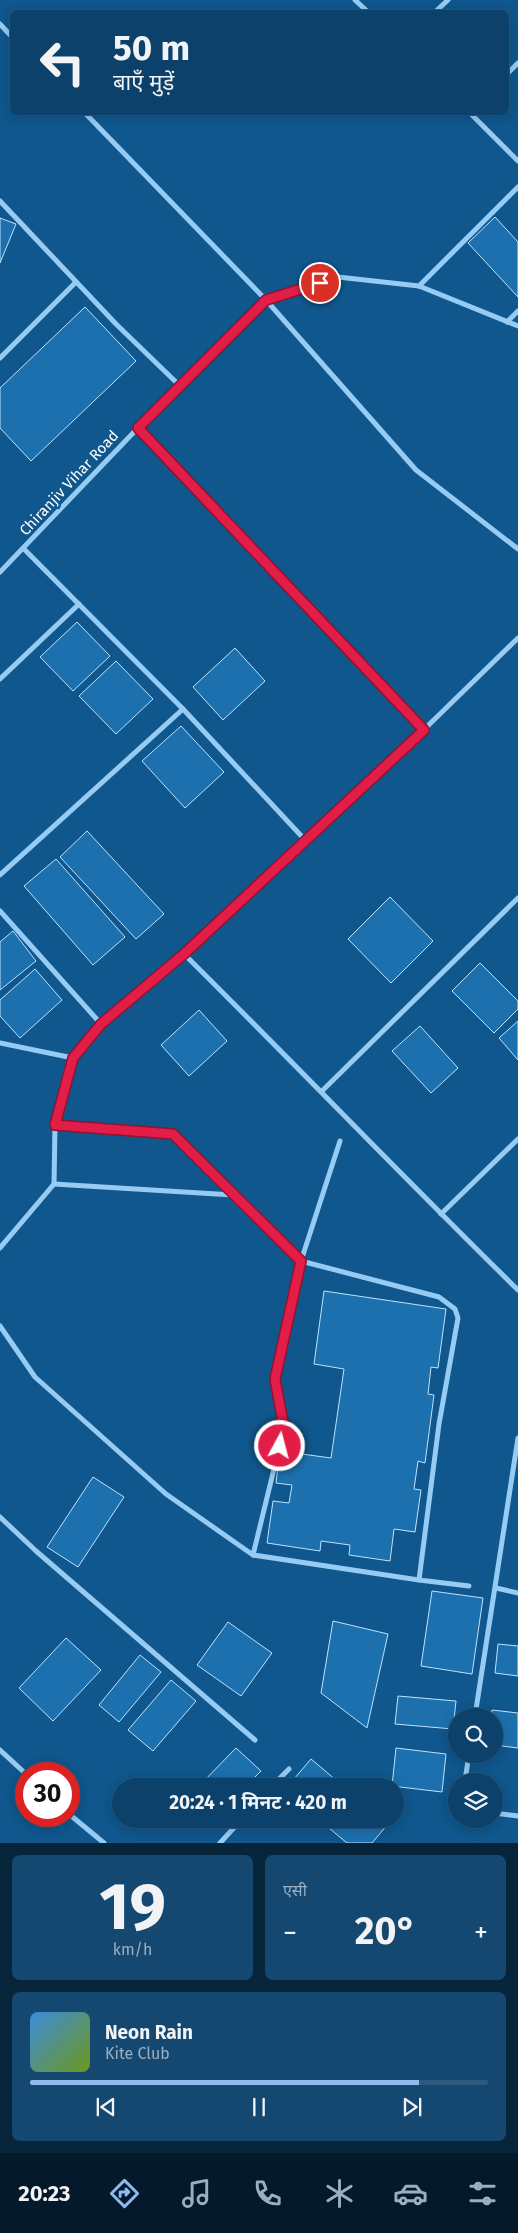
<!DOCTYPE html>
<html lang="hi">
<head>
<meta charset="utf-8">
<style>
  :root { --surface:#0b416a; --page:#144870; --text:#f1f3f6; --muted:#9aafc1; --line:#2b5a7e; --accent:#90b9f0 }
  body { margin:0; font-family:"Fira Sans","Noto Sans Devanagari",sans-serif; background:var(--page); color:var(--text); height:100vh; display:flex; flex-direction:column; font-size:19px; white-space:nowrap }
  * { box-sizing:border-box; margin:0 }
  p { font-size:16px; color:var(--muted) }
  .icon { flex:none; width:28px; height:28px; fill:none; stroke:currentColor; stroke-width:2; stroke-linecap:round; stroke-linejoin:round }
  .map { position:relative; height:1843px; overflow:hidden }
  .drawer { display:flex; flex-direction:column; gap:12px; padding:12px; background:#06243a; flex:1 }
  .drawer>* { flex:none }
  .banner { position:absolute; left:10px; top:10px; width:499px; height:105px; border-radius:8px; box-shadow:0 2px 12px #0003,0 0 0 1px var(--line); background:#0b416a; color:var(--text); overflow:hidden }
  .buttons { position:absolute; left:448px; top:1708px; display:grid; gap:10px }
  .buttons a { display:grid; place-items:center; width:55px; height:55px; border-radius:50%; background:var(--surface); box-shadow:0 2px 12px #0003,0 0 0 1px var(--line); font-size:25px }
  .speed { position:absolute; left:15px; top:1762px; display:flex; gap:10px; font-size:25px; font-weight:700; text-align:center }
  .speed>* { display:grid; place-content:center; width:65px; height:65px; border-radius:50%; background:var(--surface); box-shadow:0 2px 12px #0003,0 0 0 1px var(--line); line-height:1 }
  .speed .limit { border:8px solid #d22; background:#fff; color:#111 }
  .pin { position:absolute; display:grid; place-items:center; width:42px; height:42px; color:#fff; margin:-21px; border:2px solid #fff; border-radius:50%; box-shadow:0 1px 5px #0007 }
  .me { position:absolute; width:55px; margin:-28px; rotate:7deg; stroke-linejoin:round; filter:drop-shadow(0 0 4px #0008) }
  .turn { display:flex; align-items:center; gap:18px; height:105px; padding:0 20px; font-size:22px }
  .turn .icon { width:65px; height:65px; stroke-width:2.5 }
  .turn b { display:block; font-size:35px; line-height:42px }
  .big { font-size:38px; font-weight:700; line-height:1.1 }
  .drawer .tile { flex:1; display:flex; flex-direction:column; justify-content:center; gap:8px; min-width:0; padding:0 18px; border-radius:8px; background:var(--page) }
  .drawer .dial { align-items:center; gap:0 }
  .dial b { font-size:65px; line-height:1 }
  .song { display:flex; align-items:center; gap:15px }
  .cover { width:60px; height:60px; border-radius:8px; background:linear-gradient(135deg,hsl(210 70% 55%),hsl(80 70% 35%)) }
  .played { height:5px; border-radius:2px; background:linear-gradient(90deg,var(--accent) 85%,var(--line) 85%) }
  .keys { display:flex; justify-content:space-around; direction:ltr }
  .heat { display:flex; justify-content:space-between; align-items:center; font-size:28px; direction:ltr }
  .drawer .tiles { flex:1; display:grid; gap:12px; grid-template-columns:1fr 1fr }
  .tile:last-child { grid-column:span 2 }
  .trip { position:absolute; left:112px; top:1778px; width:292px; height:50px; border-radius:25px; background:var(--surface); box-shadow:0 2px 12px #0003,0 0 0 1px var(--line); font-weight:700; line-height:50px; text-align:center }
  .menu { display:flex; height:80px; justify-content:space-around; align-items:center; background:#041a2a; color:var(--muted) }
  .menu .icon { width:35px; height:35px }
  .menu .active { color:var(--accent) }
  .menu b { font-size:22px; color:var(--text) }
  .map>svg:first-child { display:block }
</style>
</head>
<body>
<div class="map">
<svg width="518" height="1843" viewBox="0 0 518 1843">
  <rect width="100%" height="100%" fill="#0f578d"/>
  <!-- building -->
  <g fill="#1c70ad" stroke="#bde3fe">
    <path d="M495 217 518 242V297L468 243Z"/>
    <path d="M0 218 16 224 0 263Z"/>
    <path d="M85 307 136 361 31 461 0 428V388Z"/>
    <path d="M77 622 110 656 73 691 40 657Z"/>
    <path d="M235 648 265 681 223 720 193 687Z"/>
    <path d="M116 661 153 699 116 734 79 696Z"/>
    <path d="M181 726 224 772 185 808 142 761Z"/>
    <path d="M87 831 164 914 136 939 60 857Z"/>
    <path d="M56 859 125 937 93 965 24 886Z"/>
    <path d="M390 897 433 941 391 983 348 939Z"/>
    <path d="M13 931 36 961 0 990V942Z"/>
    <path d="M480 963 518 1001V1009L494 1033 452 991Z"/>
    <path d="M35 969 62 1000 20 1038 0 1016V1000Z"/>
    <path d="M199 1010 227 1041 189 1076 161 1045Z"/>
    <path d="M518 1021V1060L499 1038Z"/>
    <path d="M420 1026 458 1068 431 1093 392 1051Z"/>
    <path d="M324 1291 446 1309 438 1368 431 1367 428 1394 434 1395 425 1463 418 1461 414 1489 421 1490 415 1532 394 1529 390 1561 349 1555 350 1545 321 1541 320 1551 267 1543 273 1501 289 1503 292 1485 276 1483 280 1451 331 1458 344 1369 314 1364Z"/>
    <path d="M93 1477 124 1497 78 1567 47 1547Z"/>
    <path d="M432 1591 483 1598 472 1674 421 1666Z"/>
    <path d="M333 1621 388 1634 367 1728 321 1693Z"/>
    <path d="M228 1622 272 1653 241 1696 197 1665Z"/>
    <path d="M66 1638 101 1670 53 1721 19 1688Z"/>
    <path d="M498 1644 518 1646V1676L495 1673Z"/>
    <path d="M140 1655 161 1672 119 1722 99 1705Z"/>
    <path d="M171 1680 196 1701 153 1751 128 1730Z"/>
    <path d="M398 1696 456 1701 453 1729 395 1724Z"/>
    <path d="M492 1710 518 1713V1748L494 1745V1716H491Z"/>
    <path d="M236 1748 261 1771 246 1786H199Z"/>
    <path d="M396 1748 446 1754 442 1792 392 1786Z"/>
    <path d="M311 1759 343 1786H288Z"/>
    <path d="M318 1819H381L388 1824 372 1843H347Z"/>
  </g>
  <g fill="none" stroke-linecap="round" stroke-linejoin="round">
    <!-- street -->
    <g stroke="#96ccf3" stroke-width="5">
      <path d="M355 0 368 12"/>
      <path d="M435 12 448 0"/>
      <path d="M0 24 12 37"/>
      <path d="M506 75 518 63"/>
      <path d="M84 112 266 300 416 470 518 549"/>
      <path d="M469 112 518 161"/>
      <path d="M0 201 116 324 179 385"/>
      <path d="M419 286 518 187"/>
      <path d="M507 322 518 311"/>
      <path d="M0 358 76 282"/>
      <path d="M138 428 424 730"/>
      <path d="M24 549 183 709 306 841"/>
      <path d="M0 572 179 385 266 300 338 277 419 286 518 326"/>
      <path d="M0 679 79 604"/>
      <path d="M0 875 183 709"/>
      <path d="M0 911 101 1024"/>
      <path d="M184 954C296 1065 405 1179 518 1290"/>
      <path d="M0 1043 73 1058"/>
      <path d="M322 1091 518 898"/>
      <path d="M55 1125 173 1134 233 1194"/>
      <path d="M54 1184 233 1195 301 1261 439 1297 455 1309 458 1318 439 1424 419 1580 469 1586"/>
      <path d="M441 1214 518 1139"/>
      <path d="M0 1248 54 1184 55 1125 73 1058 101 1024 184 954 306 841 403 750 518 638"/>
      <path d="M0 1326 35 1377 166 1494 253 1555 284 1428 275 1379 301 1261 340 1141"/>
      <path d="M0 1517 36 1551 255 1740"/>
      <path d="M253 1555 419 1580"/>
      <path d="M496 1588 518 1593"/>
      <path d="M475 1716 518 1438"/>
      <path d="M0 1750 26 1774"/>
      <path d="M465 1781 469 1754"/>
      <path d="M272 1786 289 1769"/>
      <path d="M494 1813 518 1816"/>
      <path d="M69 1814 104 1843"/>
      <path d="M220 1843 242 1819"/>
    </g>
  </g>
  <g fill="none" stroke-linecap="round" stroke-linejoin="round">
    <!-- route casing -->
    <g stroke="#92132f" stroke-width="12">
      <path id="route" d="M280 1446 284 1428 275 1379 301 1261 173 1134 55 1125 73 1058 101 1024 184 954 424 730 138 428 266 300 320 283"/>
    </g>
    <!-- route -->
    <use href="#route" stroke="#e11d48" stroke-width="9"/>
  </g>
  <g text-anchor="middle" stroke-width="5" stroke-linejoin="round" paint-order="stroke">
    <!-- street labels -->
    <g font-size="15" fill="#fff" stroke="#0f578d">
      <text transform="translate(69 483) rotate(-47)" y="5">Chiranjiv Vihar Road</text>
    </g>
  </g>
</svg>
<div class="buttons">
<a><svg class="icon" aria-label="search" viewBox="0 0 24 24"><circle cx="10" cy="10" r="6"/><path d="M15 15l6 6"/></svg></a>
<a><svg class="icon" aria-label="layers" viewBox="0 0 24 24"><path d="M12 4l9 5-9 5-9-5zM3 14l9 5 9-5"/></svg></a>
</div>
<div class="speed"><div class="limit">30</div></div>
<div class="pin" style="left:320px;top:283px;background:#d93025"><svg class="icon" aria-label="arrive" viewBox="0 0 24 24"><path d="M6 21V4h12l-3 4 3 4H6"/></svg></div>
<svg class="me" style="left:280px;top:1446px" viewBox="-20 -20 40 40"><circle r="17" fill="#e11d48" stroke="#fff" stroke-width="3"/><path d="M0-11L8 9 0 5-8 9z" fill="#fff"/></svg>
<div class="trip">20:24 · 1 मिनट · 420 m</div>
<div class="banner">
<div class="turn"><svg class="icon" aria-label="left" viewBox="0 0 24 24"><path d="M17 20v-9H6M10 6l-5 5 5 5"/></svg><div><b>50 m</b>बाएँ मुड़ें</div></div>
</div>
</div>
<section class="drawer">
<div class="tiles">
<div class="tile dial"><b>19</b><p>km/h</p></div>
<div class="tile"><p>एसी</p>
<div class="heat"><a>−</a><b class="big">20°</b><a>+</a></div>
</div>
<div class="tile">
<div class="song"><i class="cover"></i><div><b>Neon Rain</b><p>Kite Club</p></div></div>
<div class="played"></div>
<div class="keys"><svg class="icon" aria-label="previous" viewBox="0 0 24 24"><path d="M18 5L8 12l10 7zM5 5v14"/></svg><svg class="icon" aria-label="pause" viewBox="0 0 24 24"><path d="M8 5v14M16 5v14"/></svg><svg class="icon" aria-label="next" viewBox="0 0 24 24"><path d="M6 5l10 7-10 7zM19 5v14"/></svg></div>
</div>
</div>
</section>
<nav class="menu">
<b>20:23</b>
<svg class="icon active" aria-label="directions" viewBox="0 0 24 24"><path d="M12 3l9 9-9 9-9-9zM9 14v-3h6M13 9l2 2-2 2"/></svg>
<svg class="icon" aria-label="music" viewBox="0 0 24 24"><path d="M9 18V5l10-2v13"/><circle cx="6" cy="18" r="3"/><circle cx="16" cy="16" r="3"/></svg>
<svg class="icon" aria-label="phone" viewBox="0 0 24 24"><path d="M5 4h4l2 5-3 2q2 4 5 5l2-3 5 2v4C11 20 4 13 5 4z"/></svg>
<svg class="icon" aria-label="climate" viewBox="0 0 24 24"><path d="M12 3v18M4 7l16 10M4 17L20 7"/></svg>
<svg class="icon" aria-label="car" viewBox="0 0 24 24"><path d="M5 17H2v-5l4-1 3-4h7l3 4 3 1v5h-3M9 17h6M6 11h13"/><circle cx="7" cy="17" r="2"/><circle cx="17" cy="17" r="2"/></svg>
<svg class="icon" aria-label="filters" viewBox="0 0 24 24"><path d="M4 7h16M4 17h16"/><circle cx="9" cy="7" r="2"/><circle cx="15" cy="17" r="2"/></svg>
</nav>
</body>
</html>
